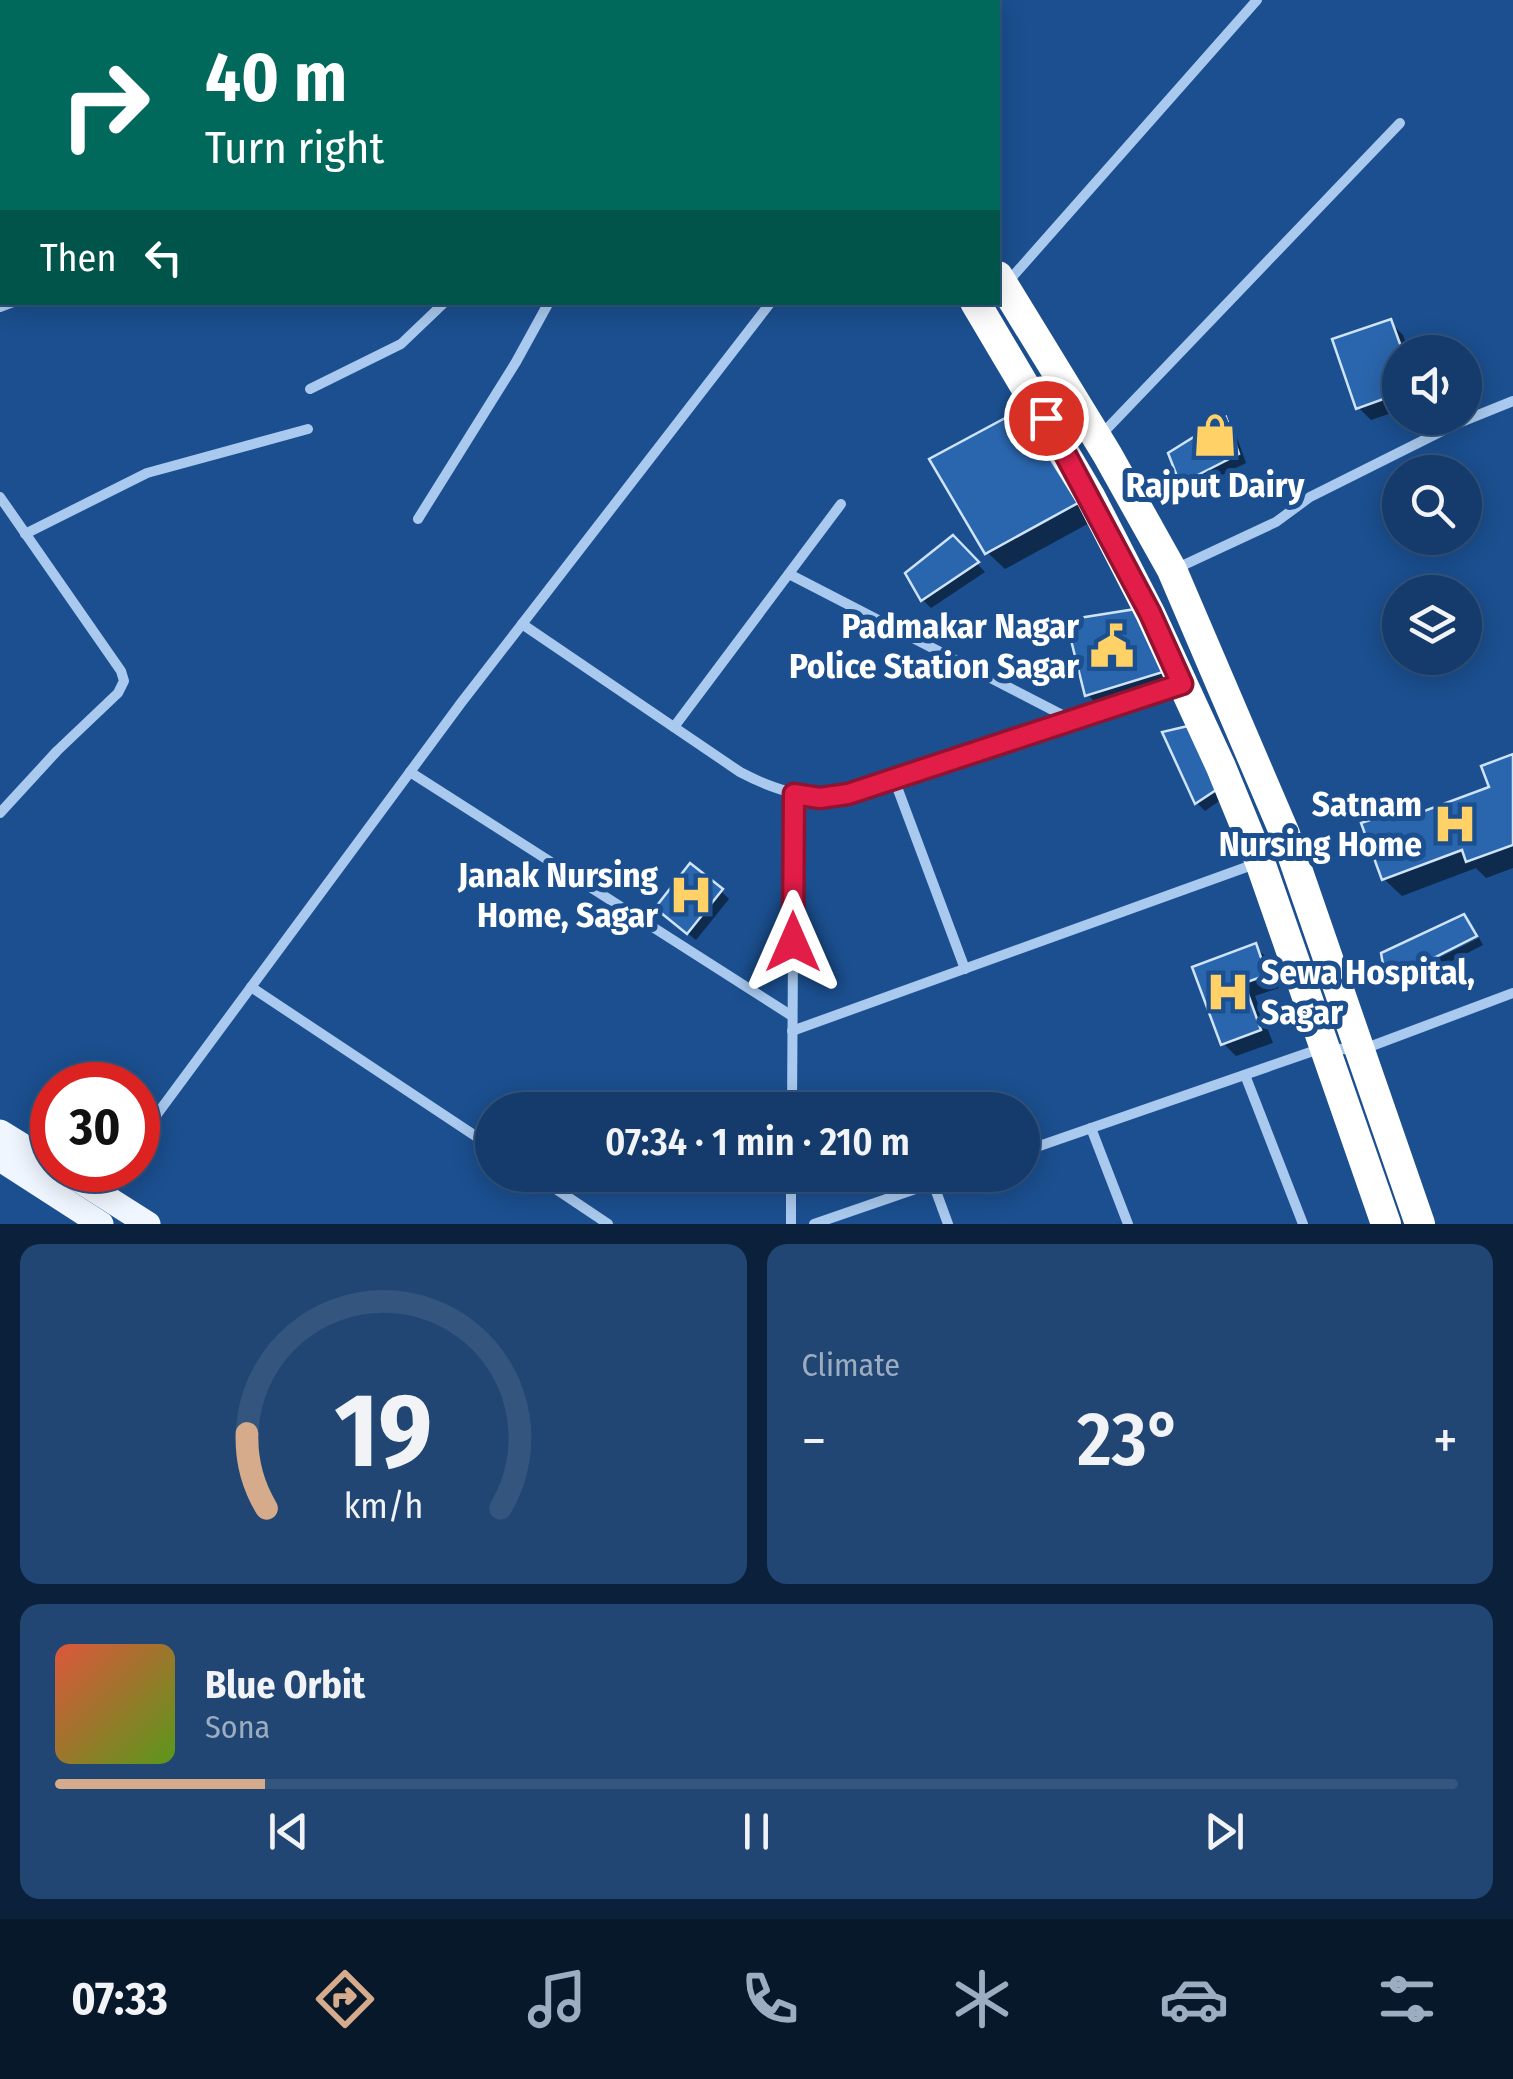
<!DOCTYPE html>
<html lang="en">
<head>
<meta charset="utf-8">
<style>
  :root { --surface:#143b6b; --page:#214673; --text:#f1f3f6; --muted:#9dadc1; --line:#33557e; --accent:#d6ab8b }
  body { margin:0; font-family:"Fira Sans Condensed",sans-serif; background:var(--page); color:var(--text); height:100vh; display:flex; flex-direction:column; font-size:38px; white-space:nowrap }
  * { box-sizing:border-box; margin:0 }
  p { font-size:32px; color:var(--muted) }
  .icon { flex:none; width:55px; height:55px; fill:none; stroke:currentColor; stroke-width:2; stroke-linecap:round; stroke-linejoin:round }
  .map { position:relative; height:1224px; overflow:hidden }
  .details { display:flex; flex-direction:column; gap:20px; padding:20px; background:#0b203b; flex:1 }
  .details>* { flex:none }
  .top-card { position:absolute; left:0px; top:0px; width:1000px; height:305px; box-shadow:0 5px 25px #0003,0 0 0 2px var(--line); background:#00695c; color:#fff; overflow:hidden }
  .controls { position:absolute; left:1382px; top:335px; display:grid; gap:20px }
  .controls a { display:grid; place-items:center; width:100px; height:100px; border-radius:50%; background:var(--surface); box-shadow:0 5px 25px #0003,0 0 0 2px var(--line); font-size:50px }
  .speed { position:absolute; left:30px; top:1062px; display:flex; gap:20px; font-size:50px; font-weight:700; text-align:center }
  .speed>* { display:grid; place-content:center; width:130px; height:130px; border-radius:50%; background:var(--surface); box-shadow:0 5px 25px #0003,0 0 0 2px var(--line); line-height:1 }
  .speed .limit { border:15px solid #d22; background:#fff; color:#111 }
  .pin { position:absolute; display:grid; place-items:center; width:85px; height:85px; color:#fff; margin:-42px; border:5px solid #fff; border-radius:50%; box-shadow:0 2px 10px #0007 }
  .me { position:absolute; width:110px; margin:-55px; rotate:0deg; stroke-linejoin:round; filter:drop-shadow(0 0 8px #0008) }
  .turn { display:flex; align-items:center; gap:35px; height:210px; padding:0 40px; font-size:45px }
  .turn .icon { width:130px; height:130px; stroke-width:2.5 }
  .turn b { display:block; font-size:70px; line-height:85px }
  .then { display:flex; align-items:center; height:95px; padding:0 40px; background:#0003; gap:20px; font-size:38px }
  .big { font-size:75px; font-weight:600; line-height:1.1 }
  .details .widget { flex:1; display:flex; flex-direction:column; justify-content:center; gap:15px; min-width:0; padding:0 35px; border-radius:20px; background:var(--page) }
  .details .dial { align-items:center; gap:0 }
  .dial svg { height:260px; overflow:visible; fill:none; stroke:var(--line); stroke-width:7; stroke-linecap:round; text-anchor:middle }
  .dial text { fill:var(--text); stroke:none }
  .song { display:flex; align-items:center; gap:30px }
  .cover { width:120px; height:120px; border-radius:15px; background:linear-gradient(135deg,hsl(10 70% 55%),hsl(90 70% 35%)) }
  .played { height:10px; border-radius:5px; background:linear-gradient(90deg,var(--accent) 15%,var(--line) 15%) }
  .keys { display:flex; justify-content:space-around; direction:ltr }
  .heat { display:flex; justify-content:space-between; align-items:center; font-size:55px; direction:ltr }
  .details .tiles { flex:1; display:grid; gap:20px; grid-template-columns:1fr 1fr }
  .widget:last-child { grid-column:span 2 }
  .trip { position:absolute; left:475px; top:1092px; width:565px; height:100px; border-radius:50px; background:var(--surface); box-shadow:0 5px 25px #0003,0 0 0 2px var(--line); font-weight:600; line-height:100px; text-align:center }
  .tabs { display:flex; height:160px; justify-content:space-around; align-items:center; background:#08182b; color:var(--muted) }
  .tabs .icon { width:70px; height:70px }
  .tabs .selected { color:var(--accent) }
  .tabs b { font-size:45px; color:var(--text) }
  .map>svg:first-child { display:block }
</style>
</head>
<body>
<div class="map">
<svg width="1513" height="1224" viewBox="0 0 1513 1224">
  <rect width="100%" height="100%" fill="#1b4f8f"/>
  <!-- shadow -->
  <g fill="#0007">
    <path d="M1390 322 1403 335 1409 352H1400V410L1371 420 1358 407Z"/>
    <path d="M1019 413 1037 430 1093 521 1005 569 987 552Z"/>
    <path d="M1226 421 1234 429 1246 463 1190 491 1182 483Z"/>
    <path d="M953 538 985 572 931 608 923 600Z"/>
    <path d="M1148 625 1174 685 1101 708 1088 695Z"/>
    <path d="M1165 734 1225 797 1205 811 1197 803Z"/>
    <path d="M1513 756V868L1486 878 1476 868 1402 896 1384 879 1399 813 1406 820 1492 789Z"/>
    <path d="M721 891 729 899 696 940 666 916Z"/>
    <path d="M1464 917 1477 933 1391 977V982L1479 938 1483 945 1397 989 1389 981 1383 954Z"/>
    <path d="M1255 946 1268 959 1279 988 1255 996 1273 1043 1236 1056 1223 1043Z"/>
  </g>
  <!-- building -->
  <g fill="#2a66ad" stroke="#cfe3fa" stroke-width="2.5">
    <path d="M1391 319 1403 352H1400V393L1356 409 1332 339Z"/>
    <path d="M1020 410 1078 503 985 554 929 459Z"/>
    <path d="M1226 417 1239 454 1180 484 1168 453Z"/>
    <path d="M953 535 979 562 921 601 905 573Z"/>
    <path d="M1136 609 1163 672 1085 696 1066 620Z"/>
    <path d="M1188 726 1219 788 1195 804 1162 732Z"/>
    <path d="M1513 754V845L1466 862 1462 850 1382 880 1361 823 1400 810 1403 819 1489 787 1481 766Z"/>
    <path d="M690 863 723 889 687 934 655 908Z"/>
    <path d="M1464 914 1477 936 1386 982 1381 953Z"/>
    <path d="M1256 943 1267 975 1244 983 1261 1030 1221 1045 1192 967Z"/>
  </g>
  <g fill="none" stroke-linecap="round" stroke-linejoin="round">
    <!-- street -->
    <g stroke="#a9c9ee" stroke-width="10">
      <path d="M913 2 915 0"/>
      <path d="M1006 284 1257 0"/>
      <path d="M0 307 13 302"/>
      <path d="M310 389 401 344 445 302"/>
      <path d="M1100 436 1400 123"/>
      <path d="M0 497 121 671 124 681 118 693 57 751 0 813"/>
      <path d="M418 519 516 362 549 302"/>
      <path d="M25 534 147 473 308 429"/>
      <path d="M1173 570 1276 522 1310 497 1456 424 1513 401"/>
      <path d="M789 574 1072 720"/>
      <path d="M522 624 740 772C776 791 807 800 848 795L1177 685"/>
      <path d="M674 727 841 504"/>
      <path d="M410 772 792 1016"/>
      <path d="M894 779 965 969"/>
      <path d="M251 987 492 1147"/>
      <path d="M792 1031 1255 864"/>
      <path d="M1245 1075 1303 1224"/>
      <path d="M792 1110 794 795"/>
      <path d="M1091 1128 1128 1224"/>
      <path d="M138 1140 461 703 771 302"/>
      <path d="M1022 1152 1322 1048 1361 1050 1513 993"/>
      <path d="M535 1175 608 1224"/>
      <path d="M933 1183 948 1224"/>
      <path d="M98 1193 115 1170"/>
      <path d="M791 1224V1175"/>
      <path d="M814 1224 956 1175"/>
    </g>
    <!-- primary -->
    <g stroke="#f0f6ff" stroke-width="25">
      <path d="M0 1132 52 1164"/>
      <path d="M0 1159 101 1224"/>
      <path d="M63 1170 148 1224"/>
    </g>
    <!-- highway -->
    <g stroke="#fff" stroke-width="30">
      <path d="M791 0 793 2"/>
      <path d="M830 0 831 2"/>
      <path d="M998 276 1107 454 1172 570 1285 834 1420 1224"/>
      <path d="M975 302 1091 498 1150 613 1221 767 1260 862 1386 1224"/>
    </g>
  </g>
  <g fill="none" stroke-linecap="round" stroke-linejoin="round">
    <!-- route casing -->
    <g stroke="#92132f" stroke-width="25">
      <path id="route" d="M793 942 794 794 820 798 848 794 1182 684 1150 613 1046 418"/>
    </g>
    <!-- route -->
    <use href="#route" stroke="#e11d48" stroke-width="18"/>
  </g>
  <!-- icons -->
  <defs>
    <g id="shop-bare" transform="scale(3.45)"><path d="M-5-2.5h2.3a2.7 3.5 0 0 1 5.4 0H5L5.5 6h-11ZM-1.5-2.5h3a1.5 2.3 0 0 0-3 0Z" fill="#ffd166" stroke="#1b4f8f" stroke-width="2.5" paint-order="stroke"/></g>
    <g id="civic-bare" transform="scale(3.45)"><path d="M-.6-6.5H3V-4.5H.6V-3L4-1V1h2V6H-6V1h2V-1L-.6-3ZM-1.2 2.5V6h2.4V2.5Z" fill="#ffd166" stroke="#1b4f8f" stroke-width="2.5" paint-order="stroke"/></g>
    <g id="hospital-bare" transform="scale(3.45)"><path d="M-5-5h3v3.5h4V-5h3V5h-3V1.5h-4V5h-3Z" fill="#ffd166" stroke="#1b4f8f" stroke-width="2.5" paint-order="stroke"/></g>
  </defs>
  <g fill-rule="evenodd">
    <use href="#shop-bare" x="1215" y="435"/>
    <use href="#civic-bare" x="1112" y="646"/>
    <use href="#hospital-bare" x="1455" y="824"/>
    <use href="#hospital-bare" x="691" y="895"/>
    <use href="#hospital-bare" x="1228" y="992"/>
  </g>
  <g text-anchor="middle" stroke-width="10" stroke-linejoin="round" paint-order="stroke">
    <!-- poi labels -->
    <g font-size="35" font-weight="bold" fill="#fff" stroke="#1b4f8f" text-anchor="end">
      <text x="1215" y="497" text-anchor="middle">Rajput Dairy</text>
      <text x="1079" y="638">Padmakar Nagar<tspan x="1079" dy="40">Police Station Sagar</tspan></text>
      <text x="1422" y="816">Satnam<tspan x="1422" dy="40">Nursing Home</tspan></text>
      <text x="658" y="887">Janak Nursing<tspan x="658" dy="40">Home, Sagar</tspan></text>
      <text x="1261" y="984" text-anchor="start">Sewa Hospital,<tspan x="1261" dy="40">Sagar</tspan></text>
    </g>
  </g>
</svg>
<div class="controls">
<a><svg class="icon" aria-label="sound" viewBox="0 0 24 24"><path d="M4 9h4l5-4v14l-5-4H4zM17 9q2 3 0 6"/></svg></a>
<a><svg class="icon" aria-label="search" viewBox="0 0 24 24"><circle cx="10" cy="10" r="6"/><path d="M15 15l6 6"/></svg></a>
<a><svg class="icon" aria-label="layers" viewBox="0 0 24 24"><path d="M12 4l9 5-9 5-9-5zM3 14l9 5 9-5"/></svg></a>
</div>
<div class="speed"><div class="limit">30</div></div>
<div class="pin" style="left:1046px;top:418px;background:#d93025"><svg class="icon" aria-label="arrive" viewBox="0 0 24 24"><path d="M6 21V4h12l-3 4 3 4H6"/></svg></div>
<svg class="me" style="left:793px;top:942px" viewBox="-20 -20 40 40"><path d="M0-17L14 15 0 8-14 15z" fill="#e11d48" stroke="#fff" stroke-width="4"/></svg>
<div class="trip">07:34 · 1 min · 210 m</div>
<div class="top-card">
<div class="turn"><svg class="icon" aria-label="right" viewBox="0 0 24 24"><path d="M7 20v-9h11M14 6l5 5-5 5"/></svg><div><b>40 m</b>Turn right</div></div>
<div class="then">Then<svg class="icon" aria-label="left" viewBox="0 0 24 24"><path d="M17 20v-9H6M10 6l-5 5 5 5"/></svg></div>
</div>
</div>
<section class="details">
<div class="tiles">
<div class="widget dial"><svg viewBox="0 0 100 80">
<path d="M14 69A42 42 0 1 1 86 69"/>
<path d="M14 69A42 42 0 0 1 8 46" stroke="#d6ab8b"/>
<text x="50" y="56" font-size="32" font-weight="700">19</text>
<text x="50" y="72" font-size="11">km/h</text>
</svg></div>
<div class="widget"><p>Climate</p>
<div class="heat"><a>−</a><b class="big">23°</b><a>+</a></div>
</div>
<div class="widget">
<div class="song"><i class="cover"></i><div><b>Blue Orbit</b><p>Sona</p></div></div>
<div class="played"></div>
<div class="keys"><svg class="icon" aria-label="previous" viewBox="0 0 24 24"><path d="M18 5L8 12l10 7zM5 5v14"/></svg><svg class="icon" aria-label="pause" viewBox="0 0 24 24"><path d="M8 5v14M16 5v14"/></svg><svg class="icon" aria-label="next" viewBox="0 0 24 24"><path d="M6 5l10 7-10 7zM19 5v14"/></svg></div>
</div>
</div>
</section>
<nav class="tabs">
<b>07:33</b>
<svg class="icon selected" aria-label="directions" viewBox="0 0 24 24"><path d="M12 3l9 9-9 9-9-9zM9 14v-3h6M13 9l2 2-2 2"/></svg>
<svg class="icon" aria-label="music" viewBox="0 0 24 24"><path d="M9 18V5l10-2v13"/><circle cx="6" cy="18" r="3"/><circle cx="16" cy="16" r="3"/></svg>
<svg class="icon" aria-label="phone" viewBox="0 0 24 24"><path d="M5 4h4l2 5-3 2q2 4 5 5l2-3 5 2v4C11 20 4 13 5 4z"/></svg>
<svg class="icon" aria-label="climate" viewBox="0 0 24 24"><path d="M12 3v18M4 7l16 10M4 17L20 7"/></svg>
<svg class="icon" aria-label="car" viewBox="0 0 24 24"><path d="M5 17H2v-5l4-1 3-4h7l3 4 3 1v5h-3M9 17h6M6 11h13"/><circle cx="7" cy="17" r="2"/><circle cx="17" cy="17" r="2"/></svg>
<svg class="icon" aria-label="filters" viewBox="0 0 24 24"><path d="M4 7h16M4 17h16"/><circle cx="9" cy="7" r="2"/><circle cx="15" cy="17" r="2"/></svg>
</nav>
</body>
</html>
